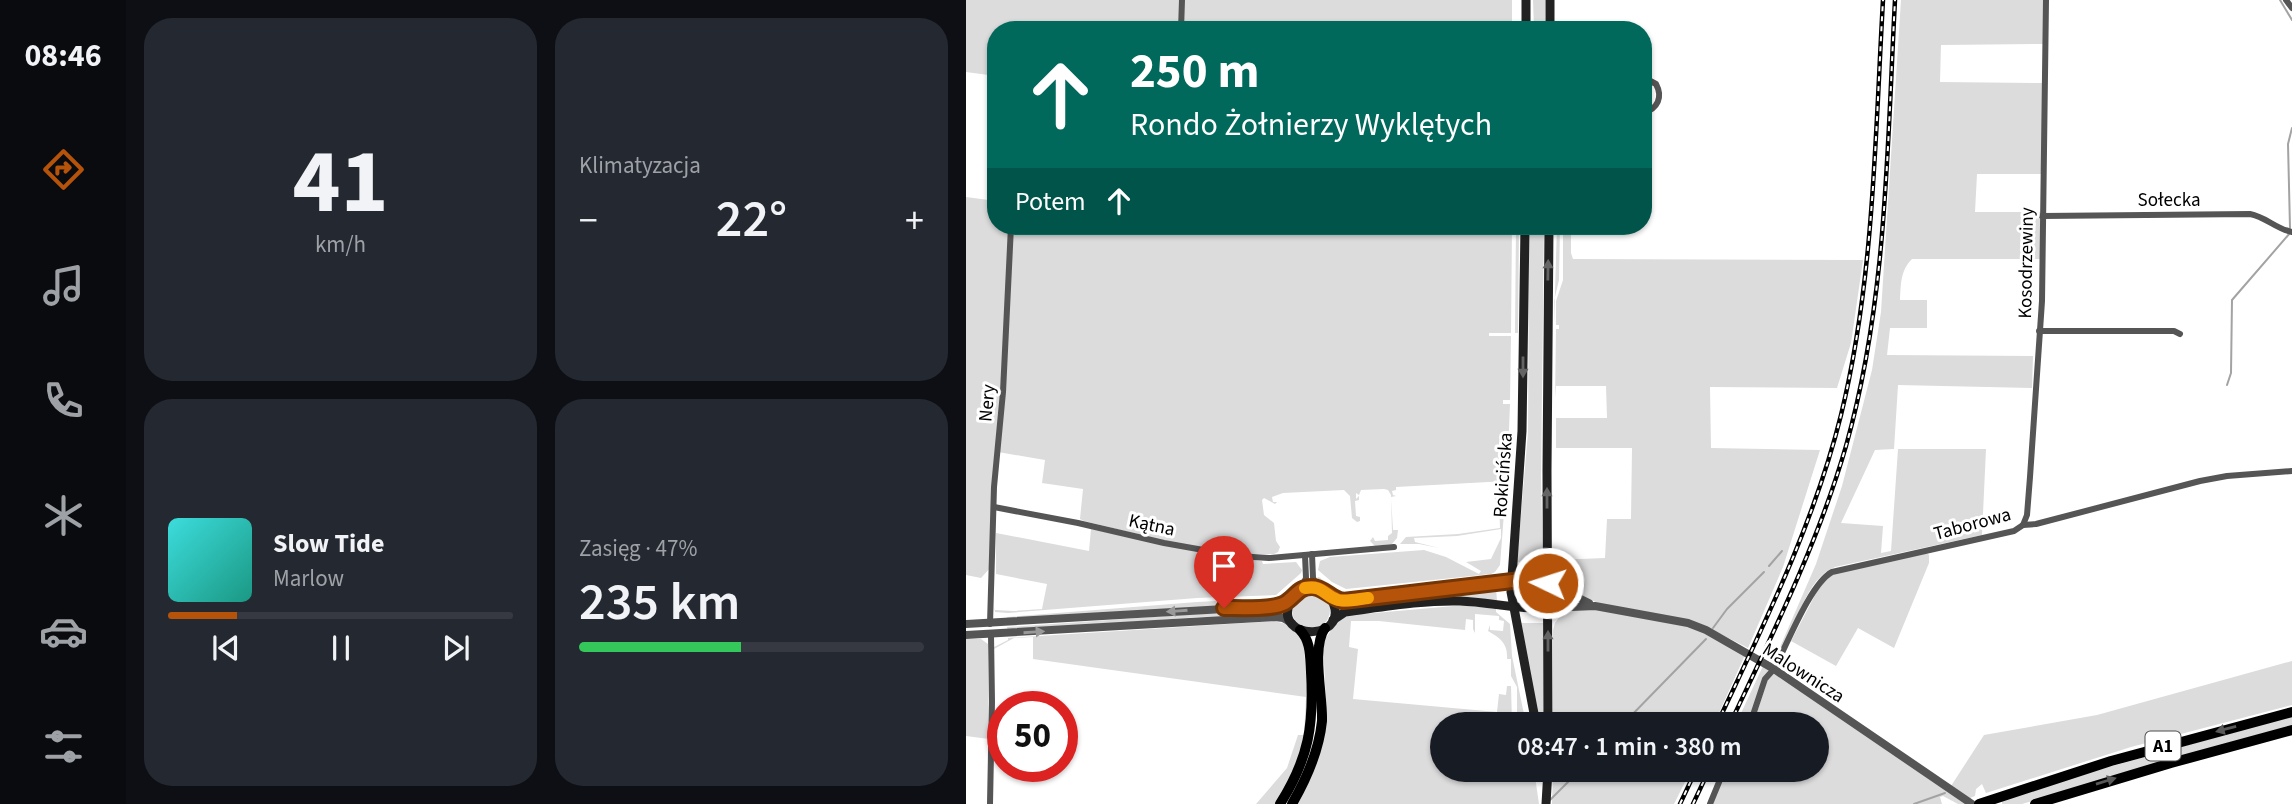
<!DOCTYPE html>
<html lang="pl">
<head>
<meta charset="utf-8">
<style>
  :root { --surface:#171b24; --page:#242831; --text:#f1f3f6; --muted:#9ea1a6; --line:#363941; --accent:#b45309 }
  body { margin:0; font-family:"Source Sans 3",sans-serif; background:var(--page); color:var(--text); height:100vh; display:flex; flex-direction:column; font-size:26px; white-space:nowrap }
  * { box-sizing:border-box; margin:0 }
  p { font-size:23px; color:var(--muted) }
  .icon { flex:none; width:38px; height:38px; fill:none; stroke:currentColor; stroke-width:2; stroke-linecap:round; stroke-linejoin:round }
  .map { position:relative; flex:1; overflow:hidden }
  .panel { display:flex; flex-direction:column; gap:18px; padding:18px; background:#0d0f14; width:840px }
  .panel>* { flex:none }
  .hud { position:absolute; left:21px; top:21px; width:665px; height:214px; border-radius:28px; box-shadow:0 2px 5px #0004; background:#00695c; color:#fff; overflow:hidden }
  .speed { position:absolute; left:21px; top:691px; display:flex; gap:14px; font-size:35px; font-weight:700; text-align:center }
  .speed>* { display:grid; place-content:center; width:91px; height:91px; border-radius:50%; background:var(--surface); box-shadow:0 2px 5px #0004; line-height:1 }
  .speed .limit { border:10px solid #d22; background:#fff; color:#111 }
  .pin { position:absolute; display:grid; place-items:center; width:60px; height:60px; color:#fff; margin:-72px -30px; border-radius:50% 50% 50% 0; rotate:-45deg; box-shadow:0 0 7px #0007 }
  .pin .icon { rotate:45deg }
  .me { position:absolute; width:77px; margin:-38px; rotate:274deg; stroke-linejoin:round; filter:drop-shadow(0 0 5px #0008) }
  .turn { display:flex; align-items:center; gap:24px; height:147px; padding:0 28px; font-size:32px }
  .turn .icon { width:91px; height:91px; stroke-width:2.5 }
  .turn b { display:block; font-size:49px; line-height:60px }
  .then { display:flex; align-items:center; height:66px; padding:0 28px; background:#0003; gap:14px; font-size:26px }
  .big { font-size:52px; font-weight:600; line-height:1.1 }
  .panel .card { flex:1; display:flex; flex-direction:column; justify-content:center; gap:10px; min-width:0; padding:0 24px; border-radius:28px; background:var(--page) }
  .panel .dial { align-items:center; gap:0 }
  .dial b { font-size:91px; line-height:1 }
  .song { display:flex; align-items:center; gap:21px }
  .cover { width:84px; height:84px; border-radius:10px; background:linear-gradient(135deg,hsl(180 70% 55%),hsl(170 70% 35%)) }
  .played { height:7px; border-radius:4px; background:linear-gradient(90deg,var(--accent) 20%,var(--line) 20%) }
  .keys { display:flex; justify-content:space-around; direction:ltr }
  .heat { display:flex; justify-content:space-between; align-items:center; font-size:38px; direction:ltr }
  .charge { height:10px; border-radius:5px; background:linear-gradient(90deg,#34c759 47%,var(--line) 0) }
  .panel .tiles { flex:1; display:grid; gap:18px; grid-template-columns:repeat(2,1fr) }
  .trip { position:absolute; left:464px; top:712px; width:399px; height:70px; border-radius:35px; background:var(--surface); box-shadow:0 2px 5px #0004; font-weight:600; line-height:70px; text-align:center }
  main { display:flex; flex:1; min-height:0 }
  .tabs { display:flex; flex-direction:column; width:126px; justify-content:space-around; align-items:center; background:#090b0e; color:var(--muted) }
  .tabs .icon { width:49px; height:49px }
  .tabs .current { color:var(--accent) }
  .tabs b { font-size:32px; color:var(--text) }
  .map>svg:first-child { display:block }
</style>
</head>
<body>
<main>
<nav class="tabs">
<b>08:46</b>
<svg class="icon current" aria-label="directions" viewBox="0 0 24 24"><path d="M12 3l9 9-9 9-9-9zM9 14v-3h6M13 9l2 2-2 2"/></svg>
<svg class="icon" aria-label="music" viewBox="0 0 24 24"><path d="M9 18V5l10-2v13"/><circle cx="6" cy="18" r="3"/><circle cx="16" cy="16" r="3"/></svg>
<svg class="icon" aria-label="phone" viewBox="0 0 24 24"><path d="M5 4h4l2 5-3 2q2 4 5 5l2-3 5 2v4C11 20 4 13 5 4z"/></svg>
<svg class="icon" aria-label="climate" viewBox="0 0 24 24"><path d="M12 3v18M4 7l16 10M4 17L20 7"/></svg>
<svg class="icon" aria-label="car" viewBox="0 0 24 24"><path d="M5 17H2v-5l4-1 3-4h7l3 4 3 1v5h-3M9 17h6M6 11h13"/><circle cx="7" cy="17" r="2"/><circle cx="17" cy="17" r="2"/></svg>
<svg class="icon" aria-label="filters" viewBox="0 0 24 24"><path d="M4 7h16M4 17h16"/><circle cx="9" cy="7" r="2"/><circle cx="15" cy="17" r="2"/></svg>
</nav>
<section class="panel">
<div class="tiles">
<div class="card dial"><b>41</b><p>km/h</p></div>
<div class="card"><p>Klimatyzacja</p>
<div class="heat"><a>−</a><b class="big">22°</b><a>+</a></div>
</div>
<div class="card">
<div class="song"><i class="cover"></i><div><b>Slow Tide</b><p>Marlow</p></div></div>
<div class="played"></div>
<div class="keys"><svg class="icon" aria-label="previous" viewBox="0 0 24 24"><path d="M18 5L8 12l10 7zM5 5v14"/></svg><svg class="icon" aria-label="pause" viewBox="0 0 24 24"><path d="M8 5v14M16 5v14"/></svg><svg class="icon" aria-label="next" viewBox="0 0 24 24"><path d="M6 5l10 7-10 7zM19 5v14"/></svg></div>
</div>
<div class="card"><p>Zasięg · 47%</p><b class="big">235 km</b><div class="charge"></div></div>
</div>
</section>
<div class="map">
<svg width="1326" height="804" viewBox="0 0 1326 804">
  <rect width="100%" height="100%" fill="#fff"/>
  <!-- green -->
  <g fill="#dcdcdc">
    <path d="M0 0H546V30H30V76L0 72Z"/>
    <path d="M567 0H579V30H568Z"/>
    <path d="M935 0H1077V44L975 45 974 82 1077 83 1076 174H1011L1009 212H1075L1074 259H946C934 271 935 285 934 300H961V328H924L921 355 1067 356 1066 388 932 385 928 449 909 450 875 523 917 526 915 553 925 551 932 449H1020L1016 535 869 567C838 578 828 636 808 661L850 564 876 486 906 370 915 312Z"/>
    <path d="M0 197 30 201V226H44L24 568 15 578 0 575Z"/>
    <path d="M47 226H546L545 333H523V336H545L544 400H537V404H544L542 455H536V458H542L541 481 430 487V490L426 491 427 495 430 496 425 497 427 530H432L431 538 426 544 409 546 404 541 407 537 409 541 422 540V536L426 533 425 495 422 490 418 489 395 490 393 495 390 493V499L393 496V500L389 501 390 516 394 517V521L391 522 386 518 384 496 378 490 317 493 306 497 307 502H311L309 504 298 498 296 500 298 515 308 523 310 541 314 547 312 552 308 554H272L204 542 118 521 114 519 117 489 76 483 79 460 32 452Z"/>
    <path d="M550 226H553L552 333H549Z"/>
    <path d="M563 226H578L575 477 577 564 551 562 562 432Z"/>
    <path d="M591 226H594L593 280 588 301V325Z"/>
    <path d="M597 226H605V253L607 259 897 260 885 343 871 388 744 387 745 448 854 450 817 567 782 648 735 624 632 603 597 588V584L589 576V560L639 558 641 519H665L666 448H590V418H641L640 386H590L589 398 590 329H593V325H590V301L597 280Z"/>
    <path d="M540 487 534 565 529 572 525 574 380 589 366 582 352 570 354 561 364 557 458 550 480 557 513 574 515 571 500 562 525 559 535 538V529L491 536 448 538 449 542 473 548 453 544H434L440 537 492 534 534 528 533 500H529C529 493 534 489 540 487Z"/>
    <path d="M125 529 270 558 296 561 297 564 330 562 336 570 335 573 310 595 231 598 42 613 29 612 28 606 29 610 47 611 76 609 81 584 30 574V533L123 551Z"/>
    <path d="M961 553 963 555V563L928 648 892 628 870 666 825 641 856 582 870 573Z"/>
    <path d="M353 577 369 591 377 593 462 583 463 585 447 590 376 597C368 594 355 586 351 578Z"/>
    <path d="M337 579C333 587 320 599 311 602L41 620V617L231 602 311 598Z"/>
    <path d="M556 583 574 585C579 591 578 598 574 604L553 603 550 589Z"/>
    <path d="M530 587 531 601 372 611V604L484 593Z"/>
    <circle cx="345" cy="610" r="19"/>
    <path d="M499 605 530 609V612L544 624 546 656 560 724H551V687L545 676V659H541C542 643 534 638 522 631L524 625V630L537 631 538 621 533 620V616L509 614V633L507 629V620L500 619 499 630 413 621H385L383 647 392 649 387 699 531 712 533 694 540 695 541 686H545L546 724H476V770H559L561 776 567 774 566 770H568L573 804H330L360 703 357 642 372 620 378 616 386 615Z"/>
    <path d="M318 608V615L233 617 42 631 41 627Z"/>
    <path d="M627 609 730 628 779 655 748 724H587V630L589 623 598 611Z"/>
    <path d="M308 621 320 624 335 637 338 648 343 714 334 758 310 804H290L321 768 332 735H338L340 697 67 659V637L48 638 28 649V647L42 640V638Z"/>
    <path d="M554 623H577L578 724H574Z"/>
    <path d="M0 639H15L22 644 23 739 0 736Z"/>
    <path d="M1326 661V705L1165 747 1020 793 1016 784 1010 789 1009 796 1004 798 985 786 1018 735 1131 715Z"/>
    <path d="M797 666 803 670 781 724H770Z"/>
    <path d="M807 672 1001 804H992L977 796 974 797 976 804H745L760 770H850V724H787L802 679Z"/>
    <path d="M1326 716V727L1056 804H1036V800L1100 779Z"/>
    <path d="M587 770H725L708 804H586Z"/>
  </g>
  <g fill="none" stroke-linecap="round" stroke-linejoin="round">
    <!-- stream -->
    <g stroke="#a3a3a3" stroke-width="2">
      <path d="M1314 0 1326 20"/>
      <path d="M1324 228 1322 144 1326 128"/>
      <path d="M1261 385 1265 373 1266 300 1324 233"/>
      <path d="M803 566 816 551"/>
      <path d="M747 628 761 609 798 572"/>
      <path d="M657 724 740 639"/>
      <path d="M584 800 614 770"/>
      <path d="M948 804 979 793"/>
    </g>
    <!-- minor -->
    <g stroke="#555" stroke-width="6">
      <path d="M1320 0 1326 8"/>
      <path d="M215 30 216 0"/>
      <path d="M677 77 690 84C697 97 692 109 677 113"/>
      <path d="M1076 216 1284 214C1300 217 1310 229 1326 232"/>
      <path d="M1073 331H1208L1214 334"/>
      <path d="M28 507 112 523 198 543 271 556 303 558 428 547"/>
      <path d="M1057 525 1061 515 1064 477 1076 301 1080 0"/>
      <path d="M346 554 347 578 352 587"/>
      <path d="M334 590 340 578 339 555"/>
      <path d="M24 624 28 487 37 392 45 226"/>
      <path d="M784 724 799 679 808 669C821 645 844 584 866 572L1048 531 1057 525 1070 524 1234 481 1261 476 1326 471"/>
      <path d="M24 804 26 702 25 635"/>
      <path d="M744 804 758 770"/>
    </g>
    <!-- tertiary -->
    <g stroke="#555" stroke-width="8">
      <path d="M582 583 623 603"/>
      <path d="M582 608 629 606 722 623 740 630 808 669 1006 804"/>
      <path d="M0 624 310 606 319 603 325 598"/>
      <path d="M0 635 309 617 317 618 326 623"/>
    </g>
    <!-- secondary -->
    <g stroke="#222" stroke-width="9">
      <path d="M560 30V0"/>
      <path d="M584 30V0"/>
      <path d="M559 226 556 431 545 592 570 724"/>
      <path d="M363 595C393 643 303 643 325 600 329 591 338 586 347 587 359 588 365 599 377 601L555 580 582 583"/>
      <path d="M367 620 379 612C417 607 456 600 494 601 524 602 552 610 582 608"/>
      <path d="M582 724 581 471 583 226"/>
      <path d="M580 804 582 770"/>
    </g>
    <!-- motorway -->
    <g stroke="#000" stroke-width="10">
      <path d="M314 804C343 758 348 725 345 672 344 657 345 641 334 630"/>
      <path d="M326 804C341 778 353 751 356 721 357 696 345 648 359 628"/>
      <path d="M1013 804 1145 761 1326 712"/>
      <path d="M1069 804 1205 763 1326 730"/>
    </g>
    <!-- rail casing -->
    <g stroke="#000" stroke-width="4.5">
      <g id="rail">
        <path d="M751 724C798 624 848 524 875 415 908 280 909 139 917 0"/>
        <path d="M764 724C807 633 852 543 880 446 921 301 921 149 929 0"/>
        <path d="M714 804 730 770"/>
        <path d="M727 804 743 770"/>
      </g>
    </g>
    <!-- rail -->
    <use href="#rail" stroke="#fff" stroke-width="2" stroke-dasharray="5" stroke-linecap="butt"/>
  </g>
  <!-- one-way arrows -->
  <defs><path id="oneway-solid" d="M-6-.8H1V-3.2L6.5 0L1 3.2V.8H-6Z" transform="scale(1.75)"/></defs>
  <g fill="#646464">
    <use href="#oneway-solid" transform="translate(582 270) rotate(-89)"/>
    <use href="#oneway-solid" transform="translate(557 367) rotate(90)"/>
    <use href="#oneway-solid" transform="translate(581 498) rotate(-90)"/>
    <use href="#oneway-solid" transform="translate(582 641) rotate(-90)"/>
  </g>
  <g fill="#999">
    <use href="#oneway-solid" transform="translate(211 611) rotate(176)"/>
    <use href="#oneway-solid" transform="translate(68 632) rotate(-4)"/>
  </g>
  <g fill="#595959">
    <use href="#oneway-solid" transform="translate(1260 729) rotate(165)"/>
    <use href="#oneway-solid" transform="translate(1140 781) rotate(-17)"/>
  </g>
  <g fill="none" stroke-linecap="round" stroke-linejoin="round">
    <!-- route casing -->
    <g stroke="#753606" stroke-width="18">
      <path id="route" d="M258 608C273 608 307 610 319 603 329 597 333 586 347 587 359 588 365 599 377 601L555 580 582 583"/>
    </g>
    <!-- route -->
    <use href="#route" stroke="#b45309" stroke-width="12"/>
    <!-- slow -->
    <path stroke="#f59e0b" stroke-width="12" d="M339 588C358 585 358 596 372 600 381 602 393 599 402 598"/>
  </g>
  <g text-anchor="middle" stroke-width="6" stroke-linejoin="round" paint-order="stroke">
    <!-- shield labels -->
    <rect fill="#fff" stroke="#4c4c4c" stroke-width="2" x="1179.5" y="731.5" width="35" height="29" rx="5"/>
    <g font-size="18" font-weight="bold" fill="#000">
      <text x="1197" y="752">A1</text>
    </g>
    <!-- street labels -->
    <g font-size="19" fill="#000" stroke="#fff">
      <text x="1203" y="206">Sołecka</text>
      <text transform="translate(1059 263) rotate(-89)" y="7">Kosodrzewiny</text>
      <text transform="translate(20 403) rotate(-85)" y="7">Nery</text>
      <text transform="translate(536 475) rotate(-86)" y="7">Rokicińska</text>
      <text transform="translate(1006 523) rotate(-15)" y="7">Taborowa</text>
      <text transform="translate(186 524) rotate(12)" y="7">Kątna</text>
      <text transform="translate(838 672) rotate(33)" y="7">Malownicza</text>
    </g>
  </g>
</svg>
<div class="speed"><div class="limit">50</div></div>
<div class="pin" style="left:258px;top:608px;background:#d93025"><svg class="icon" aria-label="arrive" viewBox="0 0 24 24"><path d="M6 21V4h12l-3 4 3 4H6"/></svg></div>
<svg class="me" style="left:582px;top:583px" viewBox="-20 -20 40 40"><circle r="17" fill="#b45309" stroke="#fff" stroke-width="3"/><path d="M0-11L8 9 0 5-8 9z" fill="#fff"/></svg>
<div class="trip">08:47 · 1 min · 380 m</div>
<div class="hud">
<div class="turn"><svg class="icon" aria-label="ahead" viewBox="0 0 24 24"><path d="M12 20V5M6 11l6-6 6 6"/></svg><div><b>250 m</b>Rondo Żołnierzy Wyklętych</div></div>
<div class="then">Potem<svg class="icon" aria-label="ahead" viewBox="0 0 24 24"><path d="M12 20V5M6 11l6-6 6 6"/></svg></div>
</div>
</div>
</main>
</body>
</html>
